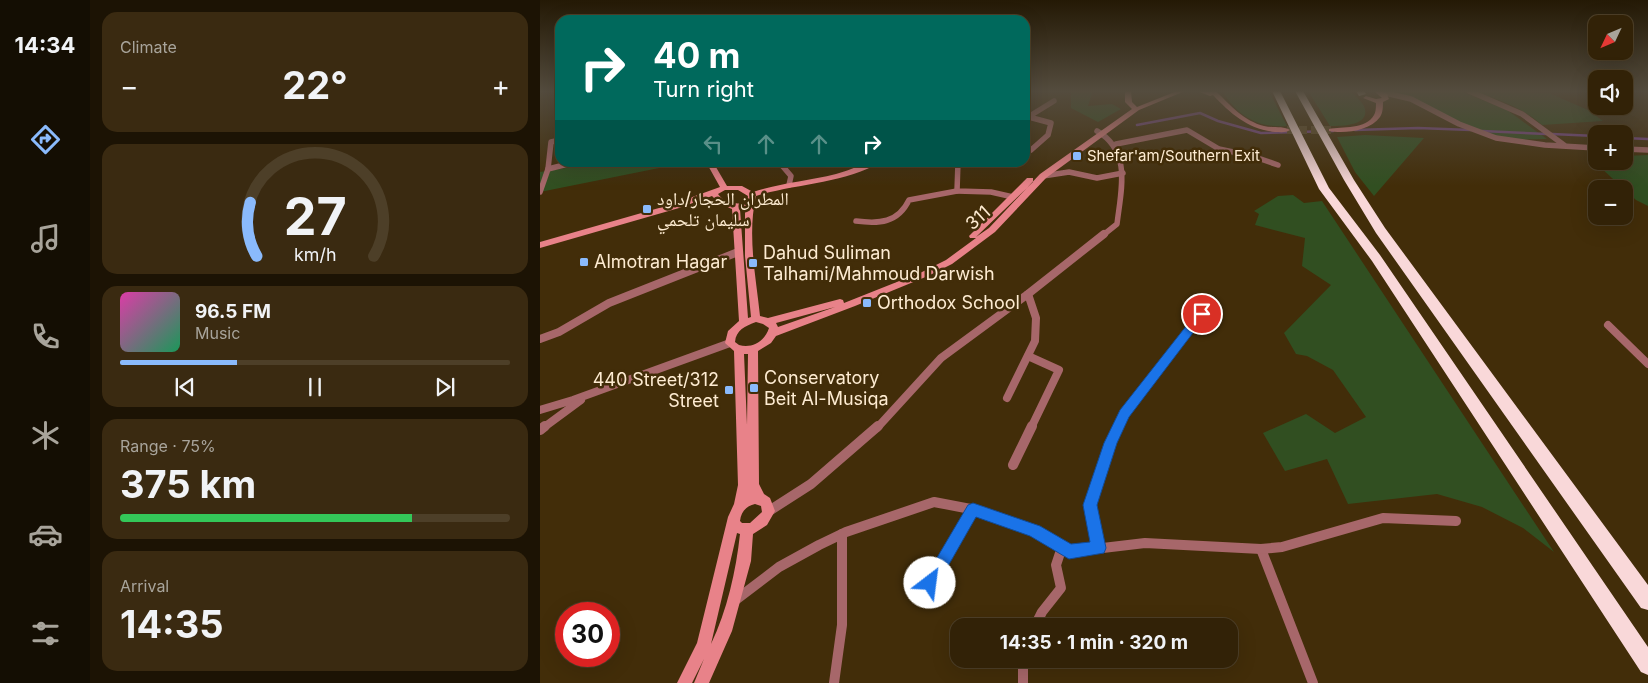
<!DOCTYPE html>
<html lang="en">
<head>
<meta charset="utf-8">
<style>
  :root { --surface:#322207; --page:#3a2a11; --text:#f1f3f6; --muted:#a8a49b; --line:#4d3f28; --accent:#8abafc }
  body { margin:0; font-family:Inter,"Noto Naskh Arabic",sans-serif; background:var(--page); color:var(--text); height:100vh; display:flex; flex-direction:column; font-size:19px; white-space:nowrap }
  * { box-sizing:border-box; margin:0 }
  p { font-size:16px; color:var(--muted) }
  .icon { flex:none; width:28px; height:28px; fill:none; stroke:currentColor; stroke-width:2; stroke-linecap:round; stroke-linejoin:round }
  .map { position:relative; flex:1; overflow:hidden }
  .side { display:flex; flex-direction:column; gap:12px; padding:12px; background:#1c1304; width:450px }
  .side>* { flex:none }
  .top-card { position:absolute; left:15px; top:15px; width:475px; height:152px; border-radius:15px; box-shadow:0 5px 20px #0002,0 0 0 1px var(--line); background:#00695c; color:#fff; overflow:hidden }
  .needle { width:32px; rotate:226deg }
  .fabs { position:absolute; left:1048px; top:15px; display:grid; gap:10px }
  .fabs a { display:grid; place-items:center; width:45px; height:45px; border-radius:10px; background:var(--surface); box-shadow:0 5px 20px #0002,0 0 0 1px var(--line); font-size:25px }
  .speed { position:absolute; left:15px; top:602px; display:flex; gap:10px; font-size:25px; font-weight:700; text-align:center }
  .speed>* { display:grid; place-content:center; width:65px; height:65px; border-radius:50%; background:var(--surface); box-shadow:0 5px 20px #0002,0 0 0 1px var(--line); line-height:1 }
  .speed .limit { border:8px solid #d22; background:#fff; color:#111 }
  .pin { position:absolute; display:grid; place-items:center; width:42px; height:42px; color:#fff; margin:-21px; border:2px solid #fff; border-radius:50%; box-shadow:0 1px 5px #0007 }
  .me { position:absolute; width:55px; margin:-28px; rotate:30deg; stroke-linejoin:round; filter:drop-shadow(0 0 4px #0008) }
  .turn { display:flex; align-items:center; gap:18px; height:105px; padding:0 15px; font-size:22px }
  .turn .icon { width:65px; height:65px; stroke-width:2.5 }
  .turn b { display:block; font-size:35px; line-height:42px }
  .lanes { display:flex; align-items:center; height:48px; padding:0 15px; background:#0003; justify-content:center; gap:25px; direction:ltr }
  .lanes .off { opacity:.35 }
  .big { font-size:38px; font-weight:700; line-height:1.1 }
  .side .card { flex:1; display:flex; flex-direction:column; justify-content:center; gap:8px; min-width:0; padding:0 18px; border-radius:15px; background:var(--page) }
  .side .dial { align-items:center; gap:0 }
  .dial svg { height:130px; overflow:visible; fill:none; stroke:var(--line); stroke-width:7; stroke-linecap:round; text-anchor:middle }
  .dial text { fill:var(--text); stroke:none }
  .song { display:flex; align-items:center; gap:15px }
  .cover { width:60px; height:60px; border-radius:8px; background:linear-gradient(135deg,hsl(320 70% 55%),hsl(150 70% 35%)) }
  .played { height:5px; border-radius:2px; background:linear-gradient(90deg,var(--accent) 30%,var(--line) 30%) }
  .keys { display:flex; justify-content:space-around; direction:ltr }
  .heat { display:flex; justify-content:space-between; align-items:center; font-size:28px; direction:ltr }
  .charge { height:8px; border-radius:4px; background:linear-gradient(90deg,#34c759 75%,var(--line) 0) }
  .trip { position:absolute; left:410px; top:618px; width:288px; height:50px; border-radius:15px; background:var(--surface); box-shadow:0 5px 20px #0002,0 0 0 1px var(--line); font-weight:700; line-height:50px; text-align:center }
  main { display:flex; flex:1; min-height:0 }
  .dock { display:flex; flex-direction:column; width:90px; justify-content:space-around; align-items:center; background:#140e03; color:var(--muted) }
  .dock .icon { width:35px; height:35px }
  .dock .selected { color:var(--accent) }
  .dock b { font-size:22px; color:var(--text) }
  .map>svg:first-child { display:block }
</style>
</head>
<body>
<main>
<nav class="dock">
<b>14:34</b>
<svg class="icon selected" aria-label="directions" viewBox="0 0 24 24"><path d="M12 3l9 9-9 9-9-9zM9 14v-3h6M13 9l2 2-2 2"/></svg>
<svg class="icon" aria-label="music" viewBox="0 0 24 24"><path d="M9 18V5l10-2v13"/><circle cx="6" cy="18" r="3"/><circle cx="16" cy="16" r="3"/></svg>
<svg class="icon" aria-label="phone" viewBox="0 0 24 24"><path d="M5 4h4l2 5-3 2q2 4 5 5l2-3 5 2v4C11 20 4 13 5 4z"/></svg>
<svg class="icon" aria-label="climate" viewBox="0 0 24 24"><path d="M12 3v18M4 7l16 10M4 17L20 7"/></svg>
<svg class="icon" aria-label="car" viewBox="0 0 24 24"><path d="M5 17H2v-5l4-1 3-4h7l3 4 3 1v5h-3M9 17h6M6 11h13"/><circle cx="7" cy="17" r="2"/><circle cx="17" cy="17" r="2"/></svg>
<svg class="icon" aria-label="filters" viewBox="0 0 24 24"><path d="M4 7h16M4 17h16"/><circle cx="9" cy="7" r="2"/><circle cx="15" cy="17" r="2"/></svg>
</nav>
<section class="side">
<div class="card"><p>Climate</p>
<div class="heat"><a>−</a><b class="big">22°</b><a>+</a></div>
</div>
<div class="card dial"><svg viewBox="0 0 100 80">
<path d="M14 69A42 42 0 1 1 86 69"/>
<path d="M14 69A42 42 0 0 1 10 36" stroke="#8abafc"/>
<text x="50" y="56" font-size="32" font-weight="700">27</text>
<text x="50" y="72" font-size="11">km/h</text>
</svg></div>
<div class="card">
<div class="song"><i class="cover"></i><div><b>96.5 FM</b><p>Music</p></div></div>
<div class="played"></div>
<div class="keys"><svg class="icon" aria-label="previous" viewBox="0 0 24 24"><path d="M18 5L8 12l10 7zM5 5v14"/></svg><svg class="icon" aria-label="pause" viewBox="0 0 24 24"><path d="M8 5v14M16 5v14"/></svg><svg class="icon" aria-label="next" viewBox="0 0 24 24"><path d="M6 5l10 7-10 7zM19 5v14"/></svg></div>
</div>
<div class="card"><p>Range · 75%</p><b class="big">375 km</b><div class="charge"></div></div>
<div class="card"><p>Arrival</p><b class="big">14:35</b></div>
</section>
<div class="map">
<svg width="1108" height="683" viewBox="0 0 1108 683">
  <rect width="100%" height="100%" fill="#422d09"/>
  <!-- green -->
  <g fill="#314f21">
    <path d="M531 91H553L548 106 572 104 581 109 558 122 531 108Z"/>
    <path d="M682 91H729L747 126C717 128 698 116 682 91Z"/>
    <path d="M768 91H811C815 96 821 101 824 106 832 126 802 126 790 126Z"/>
    <path d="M854 91H920L967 110 1007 139C996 139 984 140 972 139 930 134 893 108 854 91Z"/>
    <path d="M936 91 1009 93 1048 110 1063 121 1002 125C984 108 958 100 936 91Z"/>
    <path d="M825 135 884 138 834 196 815 172 797 137Z"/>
    <path d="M1108 155V206L1096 200 1048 156H1056V161H1084V156Z"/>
    <path d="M58 163H144L0 192V172Z"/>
    <path d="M753 195 764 203 782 201 1014 552 983 528 942 507 897 494 808 504 787 459 745 471 723 433 766 414 795 433 826 417 793 370 767 356 756 354 744 333 791 285 762 266 765 238 715 225 719 214 714 211 738 196Z"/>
  </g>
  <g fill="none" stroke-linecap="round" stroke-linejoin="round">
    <!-- stream -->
    <g stroke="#7b478e" stroke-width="2.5">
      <path d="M597 125 660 113 678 121 721 133 793 131"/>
      <path d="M815 130 878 128 931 130"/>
      <path d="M942 131 1006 134"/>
      <path d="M1012 134 1056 136"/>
      <path d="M1084 138 1108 139"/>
    </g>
    <!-- secondary-tunnel -->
    <path stroke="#5e4a27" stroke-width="8" stroke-dasharray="8 4" stroke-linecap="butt" d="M747 130H791"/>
    <!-- street-far2 -->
    <g stroke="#a7676a" stroke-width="5.5">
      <path d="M929 91 982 114 1024 145"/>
      <path d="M841 92 871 99 919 124 956 138 1005 145 1056 148"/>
      <path d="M485 104 487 103"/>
      <path d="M485 116 511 123 508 135 491 150"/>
      <path d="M488 117 514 101"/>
      <path d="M557 131C592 151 581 190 577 224L562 236"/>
      <path d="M576 144 647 130 679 149 712 156 738 165"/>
      <path d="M1084 149 1108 150"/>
      <path d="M239 162 251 176 249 185"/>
      <path d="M418 162 417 191 451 192 473 197"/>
      <path d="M8 169 36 162"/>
      <path d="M503 176 529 172 557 178 583 173"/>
      <path d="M0 192 8 169 11 142 20 140"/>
      <path d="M316 221C339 224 358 223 369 200L417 191"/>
    </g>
    <!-- street-far1 -->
    <g stroke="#a7676a" stroke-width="8">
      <path d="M1068 325 1108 364"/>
      <path d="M0 339 19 332 69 303 198 252"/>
      <path d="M488 356 519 370 491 428"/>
      <path d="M467 398 495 341 496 318 488 294"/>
      <path d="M0 410 33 400 190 343"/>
      <path d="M3 428 41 400"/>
      <path d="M337 428 401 358 488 294 564 234"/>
      <path d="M578 428 585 414 662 314"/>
    </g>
    <!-- street -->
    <g stroke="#a7676a" stroke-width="10">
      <path d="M0 430 5 426"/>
      <path d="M473 465 492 426"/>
      <path d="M229 511 271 484 338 426"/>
      <path d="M559 548 550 505 571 443 579 426"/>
      <path d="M721 549 773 683"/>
      <path d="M390 583 433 509"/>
      <path d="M193 602 239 567 279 545 306 532 394 502 441 511 494 531 529 552 605 543 721 549 742 547 843 518 916 521"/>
      <path d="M495 626 502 612 521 588 516 565 522 547"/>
      <path d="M483 659V683"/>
      <path d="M294 683 302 625V534"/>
    </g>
    <!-- secondary -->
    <g fill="#e88289" fill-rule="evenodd">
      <path d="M585 91H591L592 102 597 107 637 91H645L599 110 506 178 455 232 412 264 388 276 315 306 236 336 231 343 218 351 219 484 224 494 230 498 235 511 227 525 213 534 211 561 192 631 169 683H154L164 659 152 683H137L157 643 188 517 194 504 198 485 194 351 185 343 188 331 199 321 192 209 180 204 172 196 139 208 0 248V242L133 204 180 187 166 162H173L187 186H202L213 192C240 183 268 181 296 174 312 170 323 162 340 162 307 183 254 184 216 196 207 235 216 277 220 316L228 318 300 299 303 300 304 303 382 272 406 260 436 238H430L429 236 487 178H493V182L436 237 449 228 500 174 592 109 585 102ZM185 190H198L208 196 206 205C194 201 188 207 178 194ZM205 207V256L211 317 208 318 200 209ZM295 307 238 327 236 323ZM216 322 223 324 229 328C225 341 212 349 199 345L195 342C196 330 205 326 216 322ZM204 354H208L207 425ZM215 504 221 506 222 512 210 523H202L200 521C201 512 206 506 215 504ZM197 533 200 534C196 571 187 611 171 644Z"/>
      <path d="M657 91 671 92 670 91H676C690 105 704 121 724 126 732 128 744 126 750 130 746 133 741 132 735 132 708 129 691 114 673 95L670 96Z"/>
      <path d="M834 91H842L847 94 849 99 843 102C843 106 843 113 840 117 830 131 804 134 789 131V129C802 126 826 130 834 115 836 112 836 106 836 103L823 98 826 96 836 99 842 98Z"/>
    </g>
    <!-- highway -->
    <g fill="#f9d8d9" fill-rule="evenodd">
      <path d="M732 91H740L789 188 840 255 1108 647V675L1101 672 832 261 779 189Z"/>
      <path d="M755 91H763L814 180 845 228 1108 585V610L1101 608 836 233 804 180Z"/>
      <path d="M816 91H824L826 94 819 96Z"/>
    </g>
  </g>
  <!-- sky -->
  <linearGradient id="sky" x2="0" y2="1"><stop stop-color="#241905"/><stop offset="0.49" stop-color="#544c3e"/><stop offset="1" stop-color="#544c3e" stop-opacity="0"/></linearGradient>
  <rect width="1108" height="186" fill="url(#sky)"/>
  <!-- route -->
  <path fill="#1a73e8" stroke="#114b97" d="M662 310 667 314 665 317 589 417 577 443 557 505 566 548 564 553 529 559 490 536 436 517 395 589 390 591 385 589 382 583 385 578 428 505 433 503 500 526 531 544 550 542 543 505 564 443 580 410 658 311Z"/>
  <!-- markers -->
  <g fill="#8abafc" stroke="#422d09" stroke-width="2">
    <rect x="532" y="151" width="10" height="10" rx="2.5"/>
    <rect x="102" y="204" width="10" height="10" rx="2.5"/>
    <rect x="39" y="257" width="10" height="10" rx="2.5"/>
    <rect x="208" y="258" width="10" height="10" rx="2.5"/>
    <rect x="322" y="298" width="10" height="10" rx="2.5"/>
    <rect x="209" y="383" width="10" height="10" rx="2.5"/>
    <rect x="184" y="385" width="10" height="10" rx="2.5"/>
  </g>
  <g text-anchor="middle" stroke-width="5" stroke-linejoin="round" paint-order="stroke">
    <!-- far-poi labels -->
    <g font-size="15" fill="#feecd2" stroke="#422d09" text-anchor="start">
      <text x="547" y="161">Shefar'am/Southern Exit</text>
    </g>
    <!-- poi labels -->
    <g font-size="18" fill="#feecd2" stroke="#422d09" text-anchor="start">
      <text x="117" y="205">المطران الحجار/داود<tspan x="117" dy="21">سليمان تلحمي</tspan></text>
      <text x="223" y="259">Dahud Suliman<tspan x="223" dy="21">Talhami/Mahmoud Darwish</tspan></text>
      <text x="54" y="268">Almotran Hagar</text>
      <text x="337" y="309">Orthodox School</text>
      <text x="224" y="384">Conservatory<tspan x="224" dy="21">Beit Al-Musiqa</tspan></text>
      <text x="179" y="386" text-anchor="end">440 Street/312<tspan x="179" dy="21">Street</tspan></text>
    </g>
    <!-- street labels -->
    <g font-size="18" fill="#feecd2" stroke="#422d09">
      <text transform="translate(438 218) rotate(-42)" y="6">311</text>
    </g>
  </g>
</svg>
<div class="fabs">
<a><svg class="needle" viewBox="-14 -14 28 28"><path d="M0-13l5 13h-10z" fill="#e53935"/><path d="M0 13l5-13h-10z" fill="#a8a49b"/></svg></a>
<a><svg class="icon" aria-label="sound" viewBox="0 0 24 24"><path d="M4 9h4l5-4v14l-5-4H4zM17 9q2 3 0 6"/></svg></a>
<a>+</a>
<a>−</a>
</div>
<div class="speed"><div class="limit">30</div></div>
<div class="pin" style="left:662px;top:314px;background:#d93025"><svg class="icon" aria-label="arrive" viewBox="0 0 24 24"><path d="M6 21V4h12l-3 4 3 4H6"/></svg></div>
<svg class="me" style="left:390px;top:583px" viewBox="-20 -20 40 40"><circle r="19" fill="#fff"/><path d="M0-13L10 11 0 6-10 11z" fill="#1a73e8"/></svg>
<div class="trip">14:35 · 1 min · 320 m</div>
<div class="top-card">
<div class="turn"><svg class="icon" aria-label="right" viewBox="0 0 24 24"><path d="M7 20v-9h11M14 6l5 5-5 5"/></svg><div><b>40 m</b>Turn right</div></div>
<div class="lanes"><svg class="icon off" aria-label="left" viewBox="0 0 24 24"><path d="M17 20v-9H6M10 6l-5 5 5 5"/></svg><svg class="icon off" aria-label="ahead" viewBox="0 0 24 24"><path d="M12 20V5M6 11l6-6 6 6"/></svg><svg class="icon off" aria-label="ahead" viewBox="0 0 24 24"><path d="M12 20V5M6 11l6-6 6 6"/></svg><svg class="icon" aria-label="right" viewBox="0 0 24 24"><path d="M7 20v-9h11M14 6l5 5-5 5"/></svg></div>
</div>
</div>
</main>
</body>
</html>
